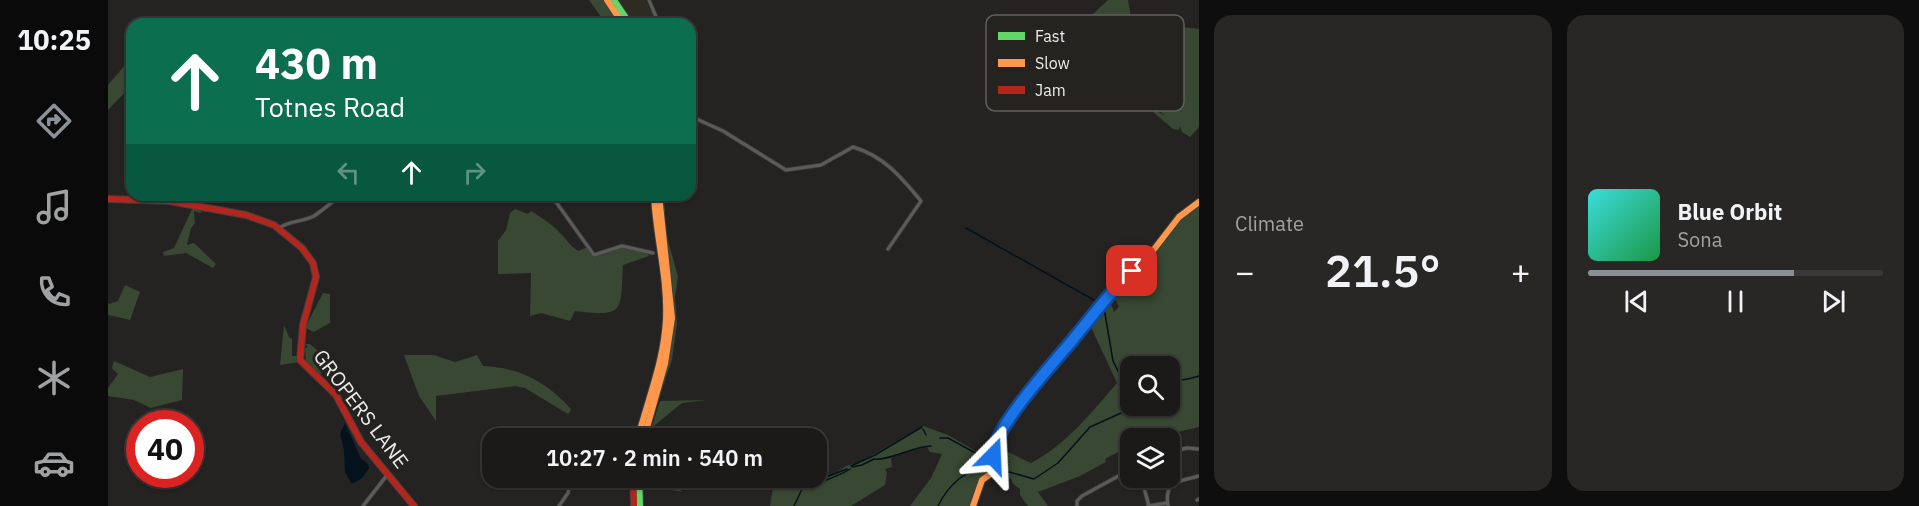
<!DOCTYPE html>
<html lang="en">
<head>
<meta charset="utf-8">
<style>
  :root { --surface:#1b1a19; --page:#282726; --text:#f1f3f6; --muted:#a0a1a2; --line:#393838; --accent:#8c9099 }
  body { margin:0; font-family:"IBM Plex Sans",sans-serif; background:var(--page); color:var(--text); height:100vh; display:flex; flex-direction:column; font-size:22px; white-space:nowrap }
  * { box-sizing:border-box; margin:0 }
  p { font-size:20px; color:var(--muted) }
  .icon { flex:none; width:33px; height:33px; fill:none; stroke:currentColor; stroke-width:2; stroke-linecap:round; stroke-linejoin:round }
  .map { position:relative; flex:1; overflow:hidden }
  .sheet { display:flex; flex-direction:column; gap:15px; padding:15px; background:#0f0e0e; width:720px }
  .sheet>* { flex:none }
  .hud { position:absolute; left:18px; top:18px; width:570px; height:183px; border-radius:18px; box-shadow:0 2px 4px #0004,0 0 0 2px var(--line); background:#0b6e4f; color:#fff; overflow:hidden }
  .controls { position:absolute; left:1012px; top:356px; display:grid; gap:12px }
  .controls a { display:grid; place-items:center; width:60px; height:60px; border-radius:12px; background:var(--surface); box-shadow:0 2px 4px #0004,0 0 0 2px var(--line); font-size:30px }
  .speed { position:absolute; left:18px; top:410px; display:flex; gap:12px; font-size:30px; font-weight:700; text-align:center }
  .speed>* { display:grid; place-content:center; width:78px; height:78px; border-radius:50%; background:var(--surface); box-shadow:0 2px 4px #0004,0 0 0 2px var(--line); line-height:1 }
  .speed .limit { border:9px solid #d22; background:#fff; color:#111 }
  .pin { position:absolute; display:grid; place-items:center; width:51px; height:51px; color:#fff; margin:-26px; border-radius:12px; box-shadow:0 3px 9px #0006 }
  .me { position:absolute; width:66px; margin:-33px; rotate:21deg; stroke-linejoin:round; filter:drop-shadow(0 0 4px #0008) }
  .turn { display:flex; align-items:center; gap:21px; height:126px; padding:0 30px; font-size:27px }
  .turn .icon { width:78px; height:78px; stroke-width:2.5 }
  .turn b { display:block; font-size:42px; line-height:51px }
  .lanes { display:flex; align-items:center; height:57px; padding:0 30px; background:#0003; justify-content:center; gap:30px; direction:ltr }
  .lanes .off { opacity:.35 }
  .big { font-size:45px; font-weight:600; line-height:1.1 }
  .sheet .tile { flex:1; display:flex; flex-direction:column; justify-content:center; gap:9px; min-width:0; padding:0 21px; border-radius:18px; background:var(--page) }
  .song { display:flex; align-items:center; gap:18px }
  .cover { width:72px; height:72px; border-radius:9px; background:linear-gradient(135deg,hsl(180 70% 55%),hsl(140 70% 35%)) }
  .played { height:6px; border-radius:3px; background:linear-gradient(90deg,var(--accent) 70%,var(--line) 70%) }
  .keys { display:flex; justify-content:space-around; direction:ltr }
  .heat { display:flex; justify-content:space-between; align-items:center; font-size:33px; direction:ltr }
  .sheet .tiles { flex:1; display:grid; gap:15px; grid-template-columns:repeat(2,1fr) }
  .trip { position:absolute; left:374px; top:428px; width:345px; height:60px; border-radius:18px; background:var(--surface); box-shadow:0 2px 4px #0004,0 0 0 2px var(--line); font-weight:600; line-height:60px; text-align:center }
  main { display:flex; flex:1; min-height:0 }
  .tabs { display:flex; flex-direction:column; width:108px; justify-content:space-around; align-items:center; background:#0b0a0a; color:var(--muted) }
  .tabs .icon { width:42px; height:42px }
  .tabs .active { color:var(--accent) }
  .tabs b { font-size:27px; color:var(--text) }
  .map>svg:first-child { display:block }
</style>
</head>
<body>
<main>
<nav class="tabs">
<b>10:25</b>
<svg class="icon active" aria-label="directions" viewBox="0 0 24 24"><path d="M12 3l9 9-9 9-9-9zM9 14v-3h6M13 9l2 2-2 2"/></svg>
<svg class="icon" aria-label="music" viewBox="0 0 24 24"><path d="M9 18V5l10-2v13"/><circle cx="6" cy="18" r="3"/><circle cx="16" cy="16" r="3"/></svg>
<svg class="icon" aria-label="phone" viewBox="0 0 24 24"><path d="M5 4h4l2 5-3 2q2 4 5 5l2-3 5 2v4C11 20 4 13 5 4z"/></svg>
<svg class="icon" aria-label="climate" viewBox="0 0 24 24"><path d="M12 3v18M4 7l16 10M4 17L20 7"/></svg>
<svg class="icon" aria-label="car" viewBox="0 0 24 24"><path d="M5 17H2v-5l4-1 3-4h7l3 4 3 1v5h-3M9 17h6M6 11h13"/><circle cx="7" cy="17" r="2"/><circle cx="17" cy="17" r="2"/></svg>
</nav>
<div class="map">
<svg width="1091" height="506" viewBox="0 0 1091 506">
  <rect width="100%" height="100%" fill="#242321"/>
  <!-- built -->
  <path fill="#2e2b23" d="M511 0H539L549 24H526Z"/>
  <!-- green -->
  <g fill="#384832" fill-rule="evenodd">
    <path d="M481 0H496L511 24H498Z"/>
    <path d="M1000 0H1020L1023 17 1028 22 1091 29V127L1082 137 1074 132 1072 126 1071 130 1065 129 1030 99 1057 116 1054 113 983 66 954 43Z"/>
    <path d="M18 64H24V85L0 110V85Z"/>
    <path d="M552 195H556L558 233 570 277 567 297 569 323 564 360 551 398 549 396 561 352Z"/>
    <path d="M1091 203V427L1056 435 1055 431 1038 438H1023V445L997 459 998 462 972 476 930 492 940 506H920L912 495V489L904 483V480L890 471 886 456 887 446 923 463C958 445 984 412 1009 383L981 323 1001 298 1006 312 1011 307 1004 293 1006 290 1043 255 1065 224ZM1023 366H1062V405H1023Z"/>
    <path d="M85 207 94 212 92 213 86 211 87 223 83 228 79 245 86 243 108 264 105 268 78 253 56 256 55 252 66 248Z"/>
    <path d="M407 209 420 214 423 211C434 218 444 224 452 233 459 240 462 246 470 251L480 247 486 256C494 256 498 250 505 249 516 245 528 250 539 253L541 256 515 265C512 312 518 317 467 311L462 321 433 313 422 316 423 273 390 274V241L398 230 402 213Z"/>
    <path d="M17 285 32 292 22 320 0 315V302L1 304 10 301Z"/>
    <path d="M215 293 222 294V323L206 332 198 328 199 324Z"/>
    <path d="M176 325 181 337 184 339V356H190L191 362 172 365Z"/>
    <path d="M202 344 209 350 226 358 222 357 218 360 221 364 212 375 198 363 197 348 200 347 197 344Z"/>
    <path d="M296 355H326L347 362 369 355 375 366C411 367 439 382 463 409L462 412 460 414 417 388 407 386 328 396V421L311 396Z"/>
    <path d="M6 361 42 377 75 369 74 400 43 408 26 400 0 396V388L10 374 4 368Z"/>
    <path d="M599 400 574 403 547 425 543 438H540L552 401Z"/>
    <path d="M815 426 840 435 876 456H884L886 470 879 475 864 506H802L823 478 834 454 822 452 819 447 797 452 783 458 784 467 777 469 779 473 777 485 743 506H662L666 481 649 484 623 477H678L688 485H694L723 476 738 466 752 462Z"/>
    <path d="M567 477H618L572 483 569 488 575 492 557 489 550 484Z"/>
  </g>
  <!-- water -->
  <path fill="#03121c" d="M237 423 253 459 260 464 261 468 254 478 244 484 237 472 236 450 232 434Z"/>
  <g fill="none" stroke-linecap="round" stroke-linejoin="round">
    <!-- stream -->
    <g stroke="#03121c" stroke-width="1.5">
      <path d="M858 228 991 303"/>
      <path d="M996 308 1005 361 1011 373 1023 383"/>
      <path d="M1062 383C1072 379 1080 380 1091 376"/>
      <path d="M815 429 818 435"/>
      <path d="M832 438H840L882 461 884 467 926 479 950 463 982 427 1031 405"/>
      <path d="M743 466 767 455 814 427"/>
      <path d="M744 467 754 465 766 459C778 462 806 446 823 446"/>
      <path d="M674 477C678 481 684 488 690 488 698 489 735 474 742 469"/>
      <path d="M677 477 684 484 692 487 739 469"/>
      <path d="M649 481 654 477"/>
      <path d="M555 483 572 477"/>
      <path d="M686 506 694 489"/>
      <path d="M830 506C840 485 859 468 882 465"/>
    </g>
    <!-- street casing -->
    <g stroke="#3f3f3e" stroke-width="4.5">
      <g id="street">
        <path d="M541 0 551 24"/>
        <path d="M582 116 615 131 678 170 713 165 745 147C776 156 793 177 813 201L780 249"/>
        <path d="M443 195 486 255 514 246 545 253"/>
        <path d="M170 229C178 221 195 222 206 216 215 210 224 202 233 195"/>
        <path d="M1062 452 1079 448 1091 449"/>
        <path d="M1033 477 1041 506"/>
        <path d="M1089 500 1091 499"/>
        <path d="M255 506 280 474"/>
        <path d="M451 506 460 493 463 477"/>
        <path d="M969 506V501L974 496 1023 469"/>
        <path d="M1040 506 1059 503"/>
        <path d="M1060 506C1056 479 1071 482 1091 476"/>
      </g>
    </g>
    <!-- fast casing -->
    <g stroke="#3f3f3e" stroke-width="8">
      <g id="fast">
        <path d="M506 0 522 24"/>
        <path d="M531 477 532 506"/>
      </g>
    </g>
    <!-- slow casing -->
    <g stroke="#3f3f3e" stroke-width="8">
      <g id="slow">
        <path d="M499 0 515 24"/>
        <path d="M530 438C540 399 556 361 558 320 560 278 548 237 546 195"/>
        <path d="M536 438 557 364 564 318 551 195"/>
        <path d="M865 506 874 480 888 470 885 449 889 438 933 375 1007 287 1044 252 1071 217 1091 202"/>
      </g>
    </g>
    <!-- jam casing -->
    <g stroke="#3f3f3e" stroke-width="8">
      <g id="jam">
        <path d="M0 199 61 201 138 215 166 225 194 248 205 263 208 277 195 325 192 360 228 395 253 442 306 506"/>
        <path d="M525 477 526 506"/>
      </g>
    </g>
    <!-- street -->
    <use href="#street" stroke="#5b5b5b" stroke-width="3"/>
    <!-- fast -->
    <use href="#fast" stroke="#63d668" stroke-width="6"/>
    <!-- slow -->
    <use href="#slow" stroke="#ff974d" stroke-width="6"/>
    <!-- jam -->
    <use href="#jam" stroke="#b3261e" stroke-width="6"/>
  </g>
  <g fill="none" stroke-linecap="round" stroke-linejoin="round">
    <!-- route casing -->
    <g stroke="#114b97" stroke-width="15">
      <path id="route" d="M885 456C885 427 948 361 967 337 986 314 1003 291 1024 271"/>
    </g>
    <!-- route -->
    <use href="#route" stroke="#1a73e8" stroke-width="10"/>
  </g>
  <g text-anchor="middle" stroke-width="6" stroke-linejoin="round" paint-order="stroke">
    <!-- street labels -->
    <g font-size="20" fill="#edecea" stroke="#252320">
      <text transform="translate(253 409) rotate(53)" y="7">GROPERS LANE</text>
    </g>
  </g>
  <!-- legend -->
  <rect x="878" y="15" width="198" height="96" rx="9" fill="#252320" stroke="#615f5d" stroke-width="1.5"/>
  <rect x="890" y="32" width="27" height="8" fill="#63d668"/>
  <rect x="890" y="59" width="27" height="8" fill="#ff974d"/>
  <rect x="890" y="86" width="27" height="8" fill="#b3261e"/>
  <g font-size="16" fill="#edecea">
    <text x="927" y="42">Fast</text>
    <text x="927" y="69">Slow</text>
    <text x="927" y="96">Jam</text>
  </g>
</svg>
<div class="controls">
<a><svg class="icon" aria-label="search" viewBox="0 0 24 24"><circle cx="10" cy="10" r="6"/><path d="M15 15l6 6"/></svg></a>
<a><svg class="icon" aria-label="layers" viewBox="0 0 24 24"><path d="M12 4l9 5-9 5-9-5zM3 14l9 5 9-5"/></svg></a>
</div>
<div class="speed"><div class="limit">40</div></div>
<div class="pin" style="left:1024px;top:271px;background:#d93025"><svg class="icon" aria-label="arrive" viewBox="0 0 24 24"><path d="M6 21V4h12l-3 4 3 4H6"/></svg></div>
<svg class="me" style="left:885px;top:456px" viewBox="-20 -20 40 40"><path d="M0-17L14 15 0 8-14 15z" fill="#1a73e8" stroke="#fff" stroke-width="4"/></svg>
<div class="trip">10:27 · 2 min · 540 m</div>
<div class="hud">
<div class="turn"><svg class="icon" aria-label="ahead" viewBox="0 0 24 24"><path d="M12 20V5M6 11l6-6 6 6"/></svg><div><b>430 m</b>Totnes Road</div></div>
<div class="lanes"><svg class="icon off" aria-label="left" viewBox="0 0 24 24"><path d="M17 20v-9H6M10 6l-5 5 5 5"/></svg><svg class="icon" aria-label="ahead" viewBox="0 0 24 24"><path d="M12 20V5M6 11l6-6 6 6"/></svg><svg class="icon off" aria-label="right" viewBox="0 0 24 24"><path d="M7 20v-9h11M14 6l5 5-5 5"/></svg></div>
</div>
</div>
<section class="sheet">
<div class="tiles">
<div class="tile"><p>Climate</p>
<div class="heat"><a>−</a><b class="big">21.5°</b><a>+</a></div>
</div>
<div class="tile">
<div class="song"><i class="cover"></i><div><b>Blue Orbit</b><p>Sona</p></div></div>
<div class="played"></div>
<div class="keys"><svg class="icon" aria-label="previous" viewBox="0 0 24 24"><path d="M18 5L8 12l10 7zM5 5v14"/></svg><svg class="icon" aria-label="pause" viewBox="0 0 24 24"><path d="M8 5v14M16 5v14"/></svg><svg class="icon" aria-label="next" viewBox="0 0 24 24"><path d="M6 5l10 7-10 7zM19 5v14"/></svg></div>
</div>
</div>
</section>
</main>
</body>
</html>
